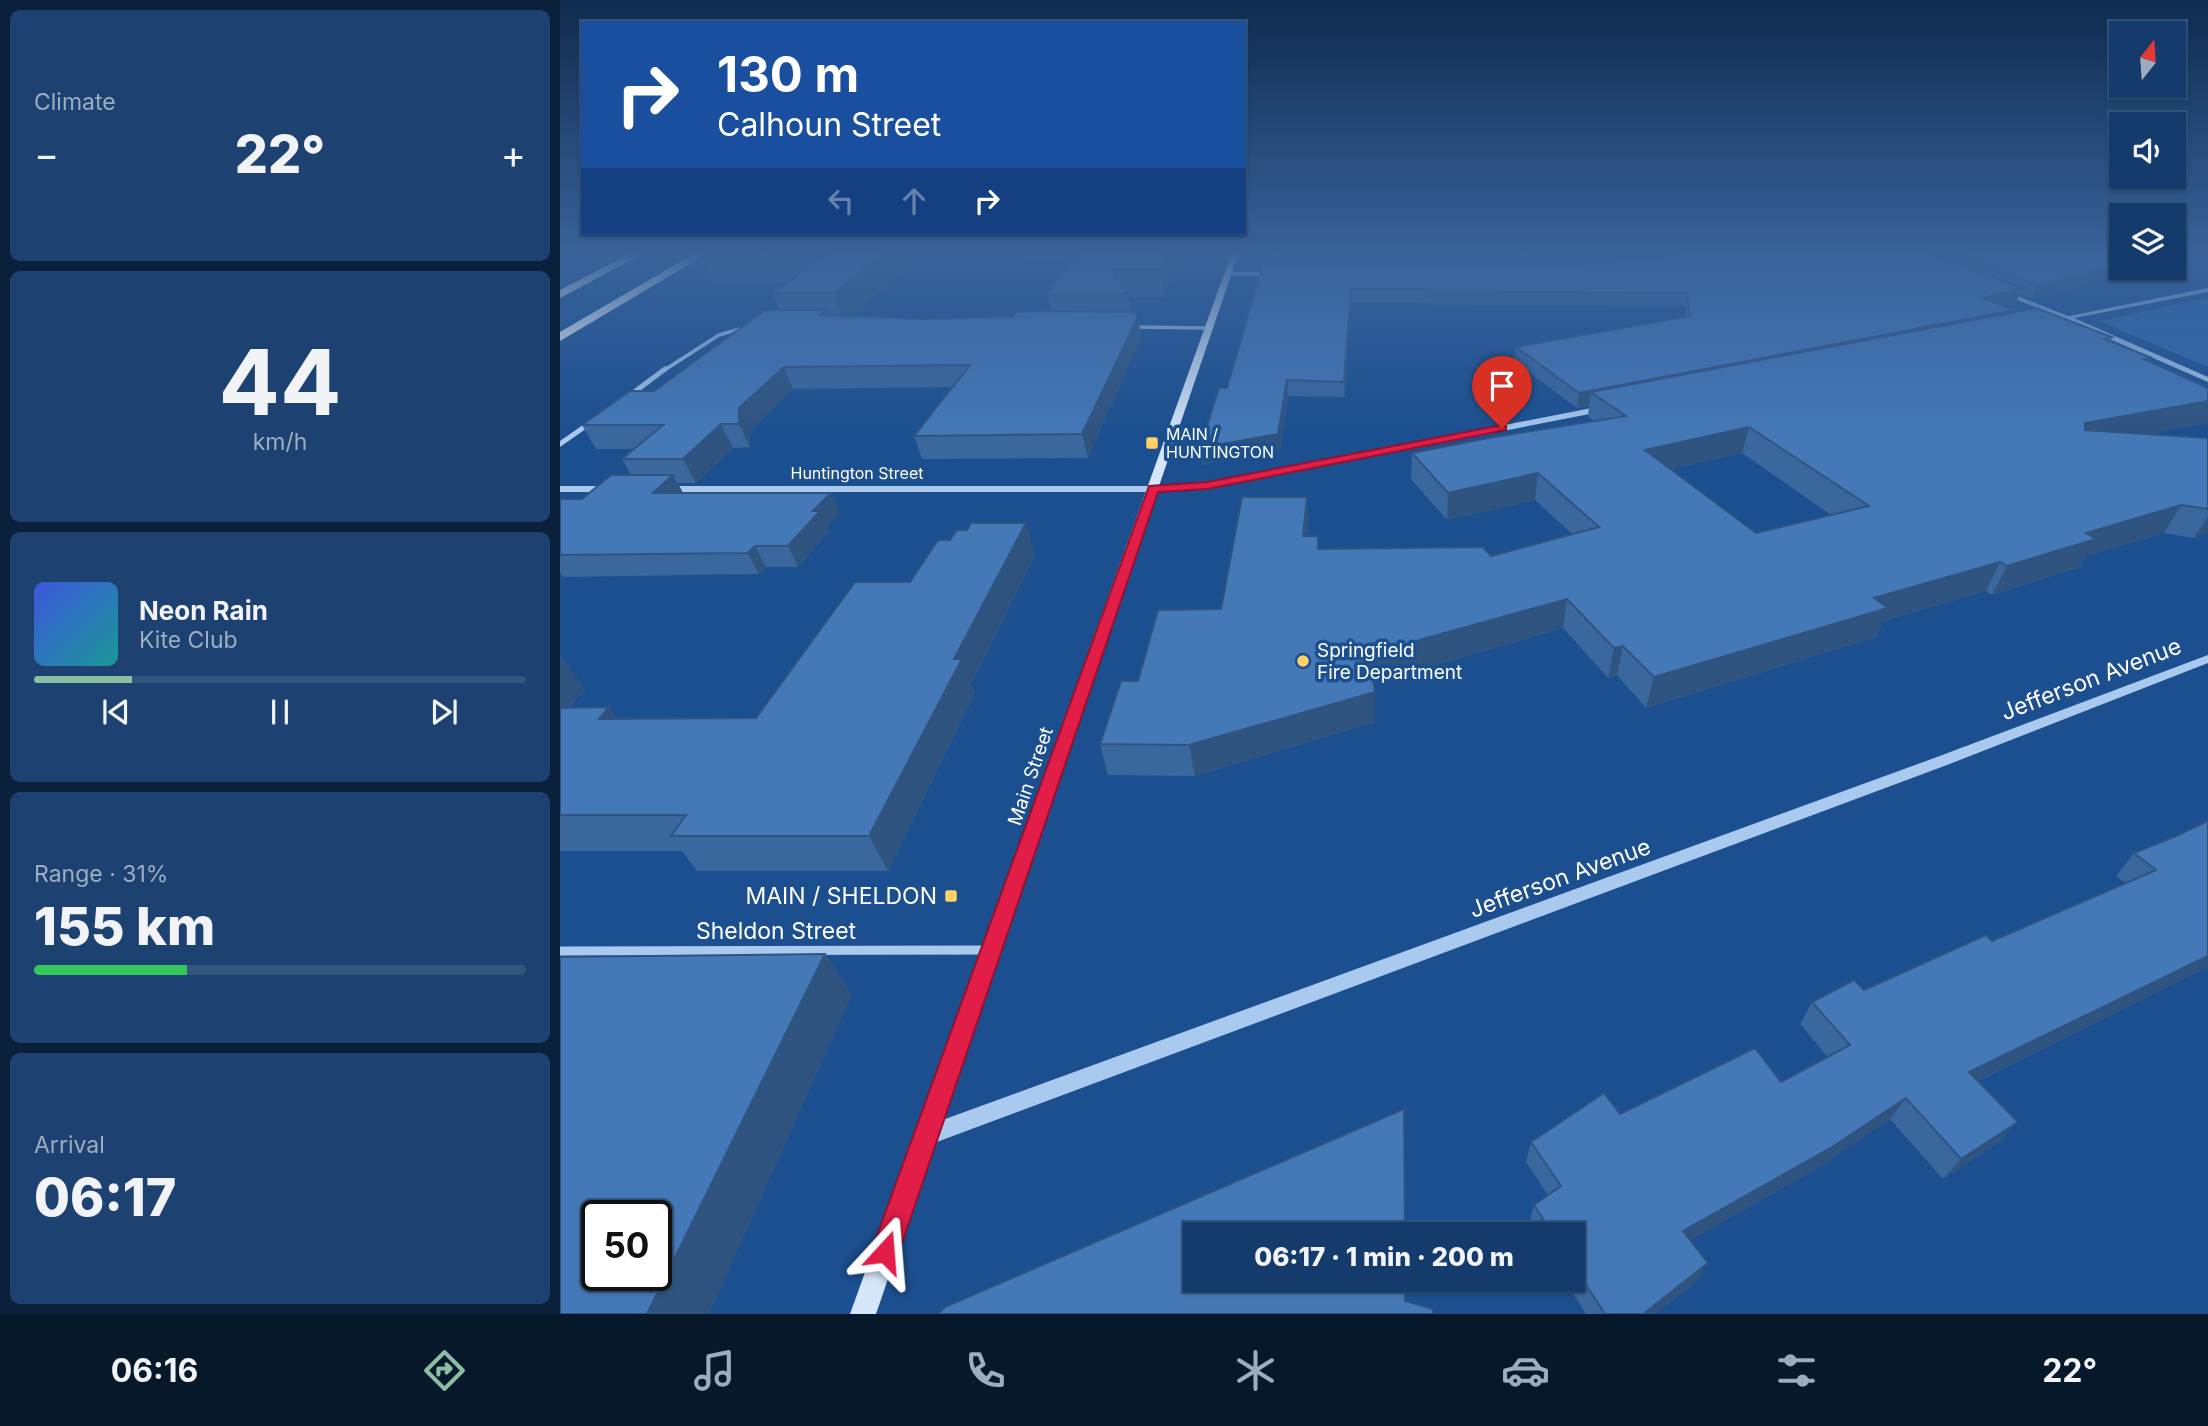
<!DOCTYPE html>
<html lang="en">
<head>
<meta charset="utf-8">
<style>
  :root { --surface:#143b6b; --page:#1d4271; --text:#f1f3f6; --muted:#9dadc1; --line:#33557e; --accent:#8abfa5 }
  body { margin:0; font-family:Inter,sans-serif; background:var(--page); color:var(--text); height:100vh; display:flex; flex-direction:column; font-size:26px; white-space:nowrap }
  * { box-sizing:border-box; margin:0 }
  p { font-size:23px; color:var(--muted) }
  .icon { flex:none; width:38px; height:38px; fill:none; stroke:currentColor; stroke-width:2; stroke-linecap:round; stroke-linejoin:round }
  .map { position:relative; flex:1; overflow:hidden }
  .sheet { display:flex; flex-direction:column; gap:10px; padding:10px; background:#0b203b; width:560px }
  .sheet>* { flex:none }
  .top-card { position:absolute; left:21px; top:21px; width:665px; height:214px; border-radius:0px; box-shadow:0 2px 5px #0004,0 0 0 2px var(--line); background:#1a4fa0; color:#fff; overflow:hidden }
  .needle { width:46px; rotate:17deg }
  .buttons { position:absolute; left:1549px; top:21px; display:grid; gap:14px }
  .buttons a { display:grid; place-items:center; width:77px; height:77px; border-radius:0px; background:var(--surface); box-shadow:0 2px 5px #0004,0 0 0 2px var(--line); font-size:35px }
  .speed { position:absolute; left:21px; top:1200px; display:flex; gap:14px; font-size:35px; font-weight:700; text-align:center }
  .speed>* { display:grid; place-content:center; width:91px; height:91px; border-radius:50%; background:var(--surface); box-shadow:0 2px 5px #0004,0 0 0 2px var(--line); line-height:1 }
  .speed .limit { border:4px solid #111; border-radius:10px; background:#fff; color:#111 }
  .pin { position:absolute; display:grid; place-items:center; width:60px; height:60px; color:#fff; margin:-72px -30px; border-radius:50% 50% 50% 0; rotate:-45deg; box-shadow:0 0 7px #0007 }
  .pin .icon { rotate:45deg }
  .me { position:absolute; width:77px; margin:-38px; rotate:19deg; stroke-linejoin:round; filter:drop-shadow(0 0 5px #0008) }
  .turn { display:flex; align-items:center; gap:24px; height:147px; padding:0 21px; font-size:32px }
  .turn .icon { width:91px; height:91px; stroke-width:2.5 }
  .turn b { display:block; font-size:49px; line-height:60px }
  .lanes { display:flex; align-items:center; height:66px; padding:0 21px; background:#0003; justify-content:center; gap:35px; direction:ltr }
  .lanes .off { opacity:.35 }
  .big { font-size:52px; font-weight:800; line-height:1.1 }
  .sheet .widget { flex:1; display:flex; flex-direction:column; justify-content:center; gap:10px; min-width:0; padding:0 24px; border-radius:10px; background:var(--page) }
  .sheet .dial { align-items:center; gap:0 }
  .dial b { font-size:91px; line-height:1 }
  .song { display:flex; align-items:center; gap:21px }
  .cover { width:84px; height:84px; border-radius:10px; background:linear-gradient(135deg,hsl(230 70% 55%),hsl(180 70% 35%)) }
  .played { height:7px; border-radius:4px; background:linear-gradient(90deg,var(--accent) 20%,var(--line) 20%) }
  .keys { display:flex; justify-content:space-around; direction:ltr }
  .heat { display:flex; justify-content:space-between; align-items:center; font-size:38px; direction:ltr }
  .charge { height:10px; border-radius:5px; background:linear-gradient(90deg,#34c759 31%,var(--line) 0) }
  .trip { position:absolute; left:623px; top:1222px; width:402px; height:70px; border-radius:0px; background:var(--surface); box-shadow:0 2px 5px #0004,0 0 0 2px var(--line); font-weight:800; line-height:70px; text-align:center }
  .tab-bar { display:flex; height:112px; justify-content:space-around; align-items:center; background:#08182b; color:var(--muted) }
  .tab-bar .icon { width:49px; height:49px }
  .tab-bar .on { color:var(--accent) }
  .tab-bar b { font-size:32px; color:var(--text) }
  main { display:flex; flex:1; min-height:0 }
  .map>svg:first-child { display:block }
</style>
</head>
<body>
<main>
<section class="sheet">
<div class="widget"><p>Climate</p>
<div class="heat"><a>−</a><b class="big">22°</b><a>+</a></div>
</div>
<div class="widget dial"><b>44</b><p>km/h</p></div>
<div class="widget">
<div class="song"><i class="cover"></i><div><b>Neon Rain</b><p>Kite Club</p></div></div>
<div class="played"></div>
<div class="keys"><svg class="icon" aria-label="previous" viewBox="0 0 24 24"><path d="M18 5L8 12l10 7zM5 5v14"/></svg><svg class="icon" aria-label="pause" viewBox="0 0 24 24"><path d="M8 5v14M16 5v14"/></svg><svg class="icon" aria-label="next" viewBox="0 0 24 24"><path d="M6 5l10 7-10 7zM19 5v14"/></svg></div>
</div>
<div class="widget"><p>Range · 31%</p><b class="big">155 km</b><div class="charge"></div></div>
<div class="widget"><p>Arrival</p><b class="big">06:17</b></div>
</section>
<div class="map">
<svg width="1648" height="1314" viewBox="0 0 1648 1314">
  <rect width="100%" height="100%" fill="#1b4f8f"/>
  <!-- green -->
  <path fill="#2e69ad" d="M1648 298V367L1539 321Z"/>
  <g fill="none" stroke-linecap="round" stroke-linejoin="round">
    <!-- minor-far2 -->
    <g stroke="#a9c9ee" stroke-width="3.5">
      <path d="M668 274H710"/>
      <path d="M1450 295 1508 318"/>
      <path d="M573 327 650 328"/>
      <path d="M103 371 159 335 190 326"/>
    </g>
    <!-- minor-far1 -->
    <g stroke="#a9c9ee" stroke-width="5">
      <path d="M69 396 105 369"/>
      <path d="M0 444 30 423"/>
    </g>
    <!-- minor -->
    <path stroke="#a9c9ee" stroke-width="9" d="M0 951 430 950"/>
    <!-- tertiary -->
    <g fill="#a9c9ee" fill-rule="evenodd">
      <path d="M1648 288V292L1514 318 1648 377V382L1506 320 1489 323 1485 321Z"/>
      <path d="M1042 406 1046 409 1045 411 647 489 593 492H105L100 489 105 486H593L647 483Z"/>
      <path d="M0 486H49L54 489 49 492H0Z"/>
      <path d="M1648 655V663L1387 765 366 1146 359 1143 356 1136 359 1129 366 1126 1377 757Z"/>
    </g>
    <!-- secondary -->
    <path fill="#d6e6fa" fill-rule="evenodd" d="M672 252H679L316 1314H290Z"/>
    <!-- motorway -->
    <g fill="#fff" fill-rule="evenodd">
      <path d="M73 252H86L0 298V290Z"/>
      <path d="M137 252H150L0 341V332Z"/>
    </g>
  </g>
  <!-- wall -->
  <g fill="#3a679d" fill-rule="evenodd">
    <path d="M147 252H638L637 255H628L604 297H568L571 312 578 317 581 338 528 458 362 459 354 436 392 387 233 389 190 431V447L173 448 136 483H118L123 493H271L280 513 267 527 269 532 238 567H206L199 574 3 577 0 573V499H22L71 475 62 459 74 449H36L22 425 94 391 220 310 213 293 226 283H152L140 256ZM364 254 457 255 458 258H463L464 260H512L487 294 491 311 453 317 362 319 291 316Z"/>
    <path d="M706 252H1561L1558 277 1471 298 1460 294 1456 302 1443 305 1455 310 1454 312 1552 337 1550 341 1590 362 1648 388V423L1588 434 1648 438V532L1634 538 1604 533 1526 556 1520 567 1432 595 1426 591 1323 621 1316 637 1086 708 1057 675 1048 678 1003 628 814 683 815 692V722L635 776 548 775 540 744 578 681 661 609 747 497 748 524 747 536 759 549 931 556 1012 534 975 500 887 520 851 479 852 453 1034 421 1028 417 1029 406 1017 408 955 362 956 347 1126 317 1125 306 870 305 869 303 791 302 785 397 728 396 720 450 643 465 640 448 667 388 706 265 705 257ZM1182 453 1271 515 1196 533 1111 469Z"/>
    <path d="M475 555 411 684 415 693 328 871H137L122 851H0V656L25 690 8 708 58 719 196 718 350 582Z"/>
    <path d="M1648 821V967L1418 1081 1458 1122 1438 1143 1383 1179 1330 1119 1258 1168 1130 1240 1136 1282 1095 1314H1026L1004 1279H1013V1234H975L969 1224 974 1205 988 1195 966 1162 971 1142 1060 1114 1221 1082 1268 1057 1240 1024 1252 1002 1304 990 1432 941 1565 883 1556 876 1574 853 1616 836Z"/>
  </g>
  <!-- shaded-wall -->
  <g fill="#305480">
    <path d="M326 252H363L364 254 284 322 273 293Z"/>
    <path d="M610 252H627L628 255 604 297 600 269Z"/>
    <path d="M1060 252H1125L1099 262 1014 269 1015 256Z"/>
    <path d="M1628 252H1648V260L1614 266V255Z"/>
    <path d="M1561 265V268H1607L1558 277 1471 298 1477 285Z"/>
    <path d="M1462 288 1456 302 1418 312 1423 298Z"/>
    <path d="M791 289V302L785 397 784 382Z"/>
    <path d="M1455 310 1449 324 1031 392 1029 406 1017 408 1019 393Z"/>
    <path d="M578 317 581 338 528 458 522 434Z"/>
    <path d="M224 367 233 389 190 431V447L179 424V408Z"/>
    <path d="M727 380 728 396 720 450 643 465 640 448Z"/>
    <path d="M1648 401V423L1512 449 1525 423Z"/>
    <path d="M161 424 173 448 136 483 123 459Z"/>
    <path d="M1189 427 1182 453 1080 476 1085 450Z"/>
    <path d="M978 473 975 500 887 520 888 493Z"/>
    <path d="M113 475 124 495 93 493Z"/>
    <path d="M271 493 280 513 267 527 269 532 238 567 228 546 253 511Z"/>
    <path d="M747 497 748 524 745 565 743 536Z"/>
    <path d="M1621 505 1604 533 1526 556 1520 567 1432 595 1447 566 1526 533Z"/>
    <path d="M1648 516V532L1634 538Z"/>
    <path d="M466 523 475 555 411 684 415 693 328 871 309 836 394 659Z"/>
    <path d="M195 546 206 567 199 574 188 553Z"/>
    <path d="M1440 562 1426 591 1323 621 1316 637 1086 708 1094 677 1314 598Z"/>
    <path d="M1007 599 1003 628 810 684 809 654Z"/>
    <path d="M1063 646 1057 675 1048 678 1054 648Z"/>
    <path d="M0 656 25 690 0 716Z"/>
    <path d="M815 692V722L635 776 629 745Z"/>
    <path d="M49 707 74 742 39 719Z"/>
    <path d="M265 954 292 995 149 1314H87Z"/>
    <path d="M1648 956V967L1392 1093 1409 1072Z"/>
    <path d="M1346 1098 1330 1119 1258 1168 1113 1250 1123 1231Z"/>
    <path d="M1458 1122 1438 1143 1383 1179 1401 1159Z"/>
    <path d="M1148 1263 1136 1282 1095 1314H1083Z"/>
  </g>
  <!-- building -->
  <g fill="#4478b7" stroke="#305480" stroke-width="2" fill-rule="evenodd">
    <path d="M147 252H326L273 293H213L264 256H140Z"/>
    <path d="M518 252H610L600 269H552L568 294H487Z"/>
    <path d="M706 252H1060L1015 256 705 257Z"/>
    <path d="M1118 252H1368L1462 288 1423 298 1455 310 1019 393 956 347 1130 316 1127 293 870 291V289H791L784 382 727 380 718 434 640 448 659 388H667L703 265 1016 264 1103 257Z"/>
    <path d="M1390 252H1561V265L1477 285Z"/>
    <path d="M1614 252H1628L1614 255Z"/>
    <path d="M1476 308 1552 337 1544 339 1592 358 1584 359 1648 388V401L1525 423V430L1648 438V509L1621 505 1526 533 1536 539 1447 566 1440 562 1314 598 1328 608 1094 677 1063 646 1054 648 1007 599 809 654 815 692 629 745 540 744 561 681H578L598 610 661 609 682 497H747L743 536H758V549L923 547 931 556 1039 527 978 473 888 493 852 453 934 437 1066 416 1031 392ZM1189 427 1309 506 1196 533 1085 450Z"/>
    <path d="M205 310H266L260 315 362 319 453 317 456 312 483 311 575 312 578 317 522 434 354 436 410 365 224 367 179 408V424H161L123 459H62L103 425H22L70 391H94Z"/>
    <path d="M51 475H113L93 493H271L253 511H260L228 546H195L188 553 0 555V499H22Z"/>
    <path d="M411 523H466L394 659H402L309 836H111L126 815H0V708L49 707 39 719 196 718 295 582H350L378 540H390L397 530H407Z"/>
    <path d="M1648 821V956L1409 1072 1458 1122 1401 1159 1346 1098 1272 1147 1123 1231 1148 1263 1083 1314H1045L1013 1265V1234H993L974 1205 1001 1186 971 1142 1044 1093 1060 1114 1195 1048 1221 1082 1290 1045 1252 1002 1294 980 1304 990 1426 935 1432 941 1596 870 1574 853 1616 836Z"/>
    <path d="M265 954 87 1314H0V957ZM37 1216H96V1276H37Z"/>
    <path d="M844 1109 845 1234H635V1279H845V1301L873 1309V1314H378L385 1307Z"/>
  </g>
  <!-- sky -->
  <linearGradient id="sky" x2="0" y2="1"><stop stop-color="#0f2b4f"/><stop offset="0.58" stop-color="#39639b"/><stop offset="1" stop-color="#39639b" stop-opacity="0"/></linearGradient>
  <rect width="1648" height="436" fill="url(#sky)"/>
  <!-- route -->
  <path fill="#e11d48" stroke="#92132f" stroke-width="2" d="M942 425 946 426V430L647 489 598 492 339 1252 335 1262 325 1266 315 1262 311 1252 589 486 647 482Z"/>
  <!-- markers -->
  <g fill="#ffd166" stroke="#1b4f8f" stroke-width="2.5">
    <rect x="585" y="436" width="14" height="14" rx="3.5"/>
    <circle cx="743" cy="661" r="7"/>
    <rect x="384" y="889" width="14" height="14" rx="3.5"/>
  </g>
  <g text-anchor="middle" stroke-width="7" stroke-linejoin="round" paint-order="stroke">
    <!-- far-poi labels -->
    <g font-size="16" fill="#fff" stroke="#1b4f8f" text-anchor="start">
      <text x="606" y="440">MAIN /<tspan x="606" dy="18">HUNTINGTON</tspan></text>
    </g>
    <!-- far-street labels -->
    <g font-size="16" fill="#fff" stroke="#1b4f8f">
      <text x="297" y="479">Huntington Street</text>
    </g>
    <!-- poi labels -->
    <g font-size="19" fill="#fff" stroke="#1b4f8f" text-anchor="start">
      <text x="757" y="657">Springfield<tspan x="757" dy="22">Fire Department</tspan></text>
    </g>
    <!-- street labels -->
    <g font-size="19" fill="#fff" stroke="#1b4f8f">
      <text transform="translate(470 776) rotate(-71)" y="7">Main Street</text>
    </g>
    <!-- near-street labels -->
    <g font-size="23" fill="#fff" stroke="#1b4f8f">
      <text transform="translate(1531 679) rotate(-21)" y="8">Jefferson Avenue</text>
      <text transform="translate(1000 878) rotate(-20)" y="8">Jefferson Avenue</text>
      <text x="216" y="939">Sheldon Street</text>
    </g>
    <!-- near-poi labels -->
    <g font-size="23" fill="#fff" stroke="#1b4f8f" text-anchor="end">
      <text x="377" y="904">MAIN / SHELDON</text>
    </g>
  </g>
</svg>
<div class="buttons">
<a><svg class="needle" viewBox="-14 -14 28 28"><path d="M0-13l5 13h-10z" fill="#e53935"/><path d="M0 13l5-13h-10z" fill="#9dadc1"/></svg></a>
<a><svg class="icon" aria-label="sound" viewBox="0 0 24 24"><path d="M4 9h4l5-4v14l-5-4H4zM17 9q2 3 0 6"/></svg></a>
<a><svg class="icon" aria-label="layers" viewBox="0 0 24 24"><path d="M12 4l9 5-9 5-9-5zM3 14l9 5 9-5"/></svg></a>
</div>
<div class="speed"><div class="limit">50</div></div>
<div class="pin" style="left:942px;top:428px;background:#d93025"><svg class="icon" aria-label="arrive" viewBox="0 0 24 24"><path d="M6 21V4h12l-3 4 3 4H6"/></svg></div>
<svg class="me" style="left:325px;top:1252px" viewBox="-20 -20 40 40"><path d="M0-17L14 15 0 8-14 15z" fill="#e11d48" stroke="#fff" stroke-width="4"/></svg>
<div class="trip">06:17 · 1 min · 200 m</div>
<div class="top-card">
<div class="turn"><svg class="icon" aria-label="right" viewBox="0 0 24 24"><path d="M7 20v-9h11M14 6l5 5-5 5"/></svg><div><b>130 m</b>Calhoun Street</div></div>
<div class="lanes"><svg class="icon off" aria-label="left" viewBox="0 0 24 24"><path d="M17 20v-9H6M10 6l-5 5 5 5"/></svg><svg class="icon off" aria-label="ahead" viewBox="0 0 24 24"><path d="M12 20V5M6 11l6-6 6 6"/></svg><svg class="icon" aria-label="right" viewBox="0 0 24 24"><path d="M7 20v-9h11M14 6l5 5-5 5"/></svg></div>
</div>
</div>
</main>
<nav class="tab-bar">
<b>06:16</b>
<svg class="icon on" aria-label="directions" viewBox="0 0 24 24"><path d="M12 3l9 9-9 9-9-9zM9 14v-3h6M13 9l2 2-2 2"/></svg>
<svg class="icon" aria-label="music" viewBox="0 0 24 24"><path d="M9 18V5l10-2v13"/><circle cx="6" cy="18" r="3"/><circle cx="16" cy="16" r="3"/></svg>
<svg class="icon" aria-label="phone" viewBox="0 0 24 24"><path d="M5 4h4l2 5-3 2q2 4 5 5l2-3 5 2v4C11 20 4 13 5 4z"/></svg>
<svg class="icon" aria-label="climate" viewBox="0 0 24 24"><path d="M12 3v18M4 7l16 10M4 17L20 7"/></svg>
<svg class="icon" aria-label="car" viewBox="0 0 24 24"><path d="M5 17H2v-5l4-1 3-4h7l3 4 3 1v5h-3M9 17h6M6 11h13"/><circle cx="7" cy="17" r="2"/><circle cx="17" cy="17" r="2"/></svg>
<svg class="icon" aria-label="filters" viewBox="0 0 24 24"><path d="M4 7h16M4 17h16"/><circle cx="9" cy="7" r="2"/><circle cx="15" cy="17" r="2"/></svg>
<b>22°</b>
</nav>
</body>
</html>
